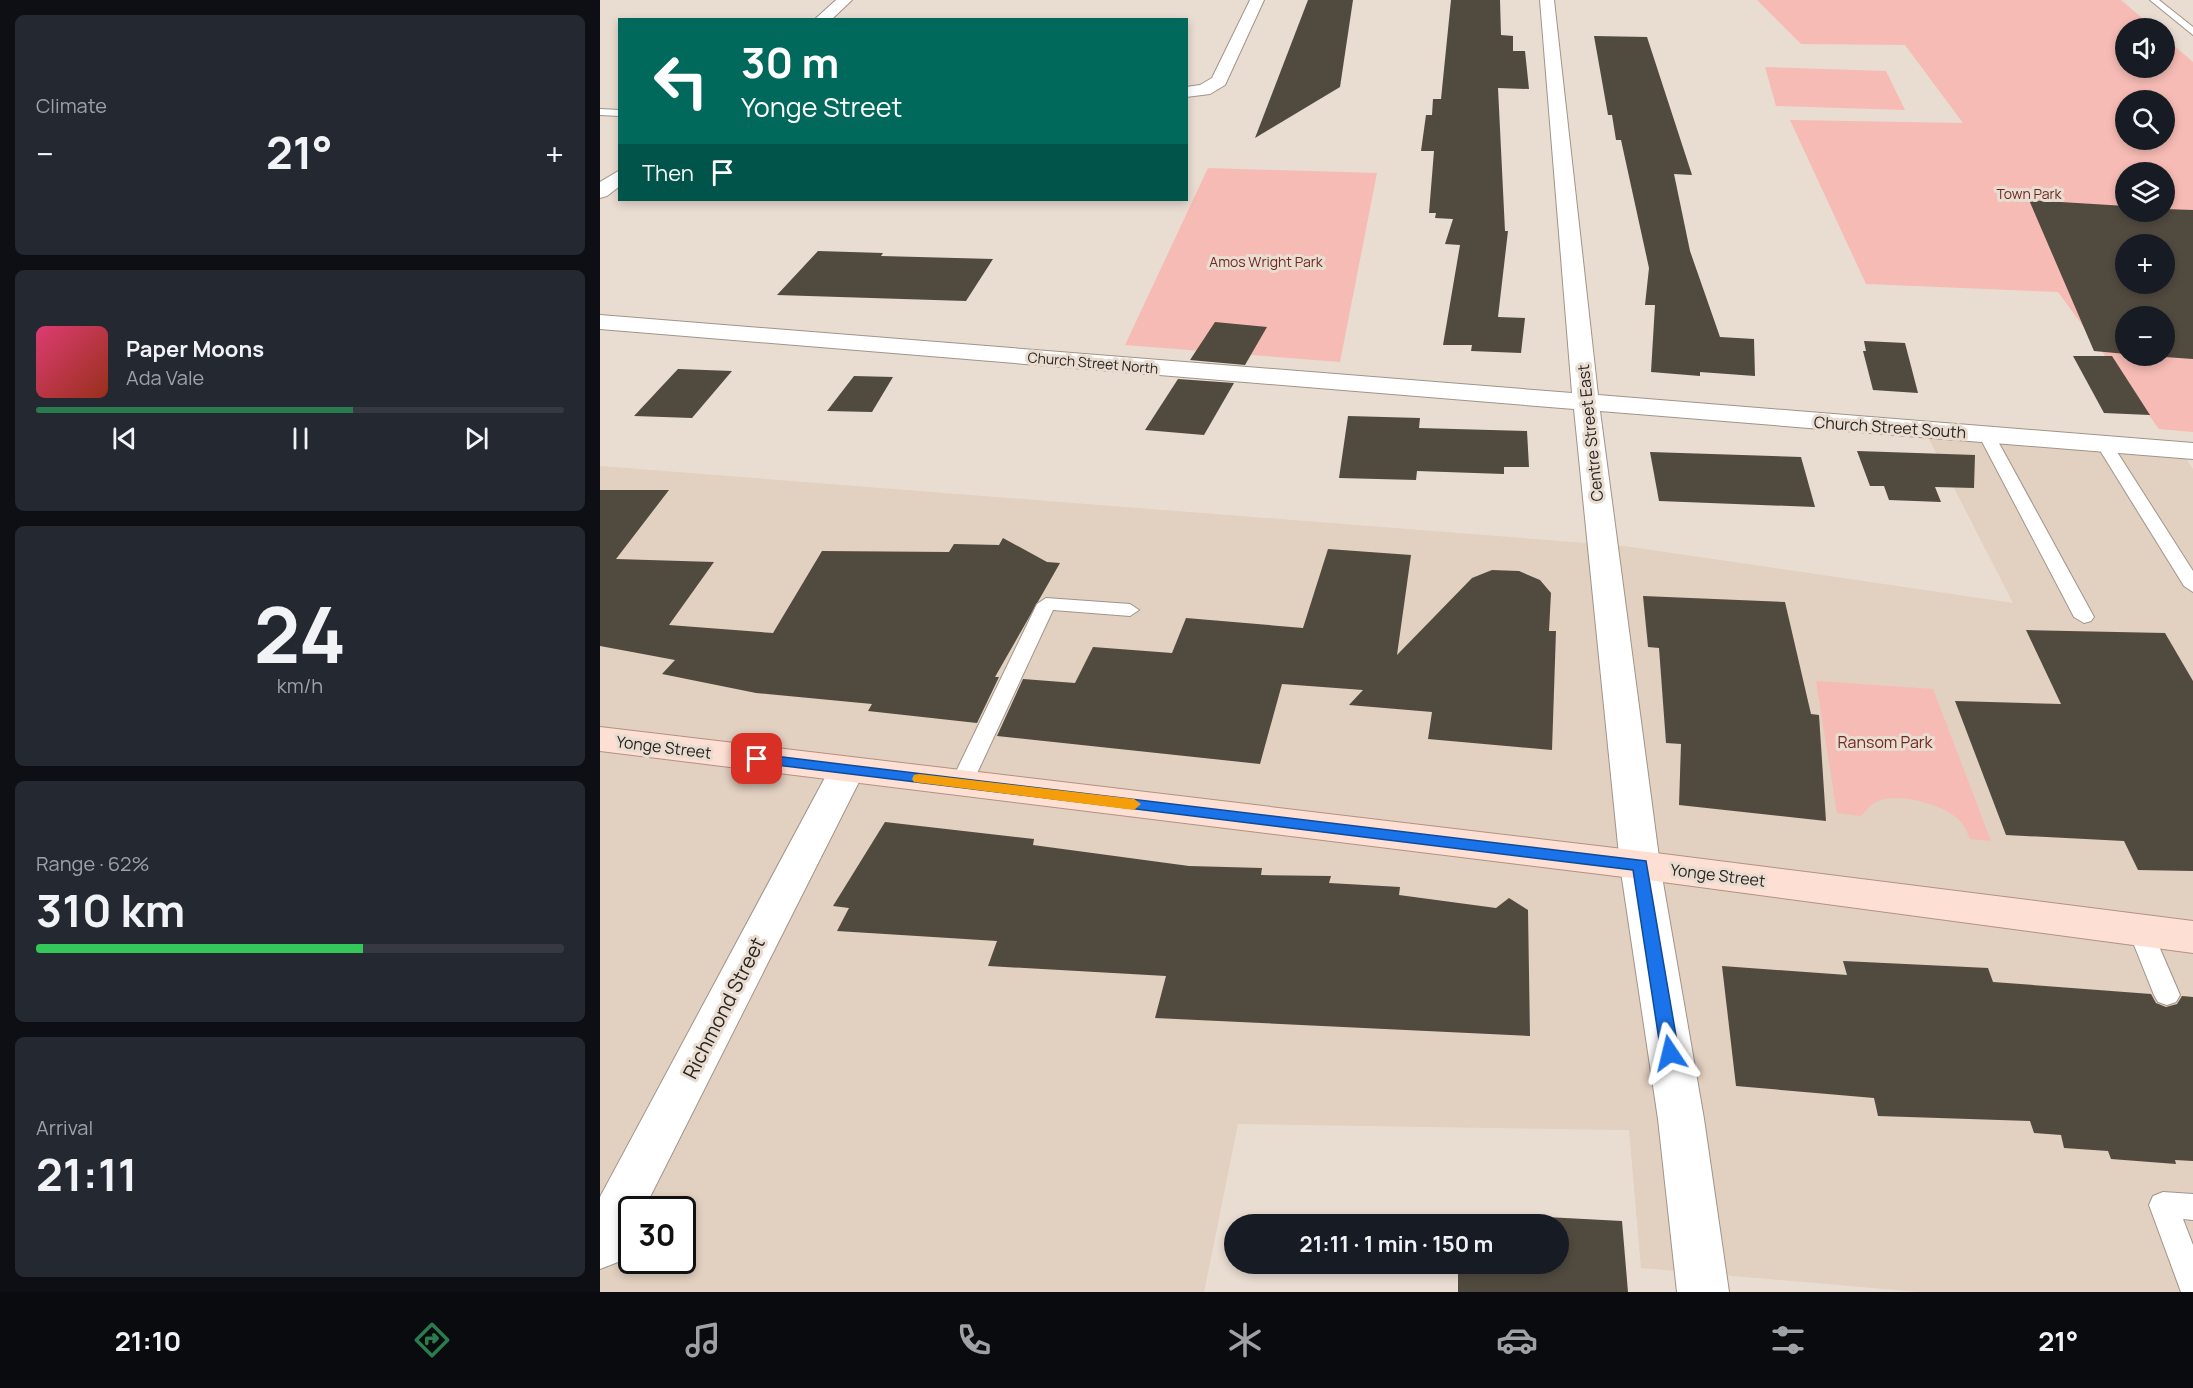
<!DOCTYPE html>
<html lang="en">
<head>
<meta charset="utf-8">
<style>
  :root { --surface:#171b24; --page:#242831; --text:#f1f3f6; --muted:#9ea1a6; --line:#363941; --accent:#2a7c4e }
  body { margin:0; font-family:Manrope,sans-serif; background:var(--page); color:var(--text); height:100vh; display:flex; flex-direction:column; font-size:22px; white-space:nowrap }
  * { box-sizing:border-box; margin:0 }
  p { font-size:20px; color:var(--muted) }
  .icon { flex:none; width:33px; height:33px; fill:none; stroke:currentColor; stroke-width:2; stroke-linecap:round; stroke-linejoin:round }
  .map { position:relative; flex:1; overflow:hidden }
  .details { display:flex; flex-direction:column; gap:15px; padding:15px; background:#0d0f14; width:600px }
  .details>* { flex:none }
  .banner { position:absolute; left:18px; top:18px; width:570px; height:183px; border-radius:0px; box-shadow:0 3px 9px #0003; background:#00695c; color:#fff; overflow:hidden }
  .fabs { position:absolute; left:1515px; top:18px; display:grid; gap:12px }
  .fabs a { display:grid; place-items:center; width:60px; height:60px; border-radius:50%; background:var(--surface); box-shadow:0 3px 9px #0003; font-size:30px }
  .speed { position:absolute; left:18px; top:1196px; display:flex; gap:12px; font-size:30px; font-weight:700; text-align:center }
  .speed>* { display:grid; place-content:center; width:78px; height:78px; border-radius:50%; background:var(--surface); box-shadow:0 3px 9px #0003; line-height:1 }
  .speed .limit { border:3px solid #111; border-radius:9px; background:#fff; color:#111 }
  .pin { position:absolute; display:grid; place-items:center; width:51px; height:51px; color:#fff; margin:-26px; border-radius:12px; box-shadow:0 3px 9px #0006 }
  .me { position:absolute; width:66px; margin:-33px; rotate:350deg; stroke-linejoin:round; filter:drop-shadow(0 0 4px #0008) }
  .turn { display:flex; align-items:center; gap:21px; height:126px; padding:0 24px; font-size:27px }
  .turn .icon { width:78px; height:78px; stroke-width:2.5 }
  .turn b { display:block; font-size:42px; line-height:51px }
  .then { display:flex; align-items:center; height:57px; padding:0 24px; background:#0003; gap:12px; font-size:22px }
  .big { font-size:45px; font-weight:700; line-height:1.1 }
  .details .tile { flex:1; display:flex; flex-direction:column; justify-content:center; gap:9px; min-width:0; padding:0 21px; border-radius:9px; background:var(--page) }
  .details .dial { align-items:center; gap:0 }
  .dial b { font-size:78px; line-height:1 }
  .song { display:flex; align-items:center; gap:18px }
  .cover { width:72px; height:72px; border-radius:9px; background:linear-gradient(135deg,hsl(340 70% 55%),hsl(10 70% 35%)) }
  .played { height:6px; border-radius:3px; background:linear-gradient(90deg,var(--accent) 60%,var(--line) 60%) }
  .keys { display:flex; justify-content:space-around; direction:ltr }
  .heat { display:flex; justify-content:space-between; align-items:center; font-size:33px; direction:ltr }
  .charge { height:9px; border-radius:4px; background:linear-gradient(90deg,#34c759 62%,var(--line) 0) }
  .trip { position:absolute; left:624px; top:1214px; width:345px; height:60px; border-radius:30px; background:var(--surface); box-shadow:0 3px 9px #0003; font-weight:700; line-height:60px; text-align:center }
  .tab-bar { display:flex; height:96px; justify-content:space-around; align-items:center; background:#090b0e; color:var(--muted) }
  .tab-bar .icon { width:42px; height:42px }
  .tab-bar .active { color:var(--accent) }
  .tab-bar b { font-size:27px; color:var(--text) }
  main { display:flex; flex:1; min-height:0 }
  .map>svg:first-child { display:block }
</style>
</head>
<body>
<main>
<section class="details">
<div class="tile"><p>Climate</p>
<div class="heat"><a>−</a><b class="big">21°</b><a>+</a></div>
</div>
<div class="tile">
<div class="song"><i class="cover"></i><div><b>Paper Moons</b><p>Ada Vale</p></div></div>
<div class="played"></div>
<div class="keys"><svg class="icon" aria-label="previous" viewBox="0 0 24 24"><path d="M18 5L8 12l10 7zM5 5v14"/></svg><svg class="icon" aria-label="pause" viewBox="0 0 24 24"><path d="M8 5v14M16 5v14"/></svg><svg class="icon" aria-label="next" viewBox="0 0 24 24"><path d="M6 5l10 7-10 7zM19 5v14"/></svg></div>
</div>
<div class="tile dial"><b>24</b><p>km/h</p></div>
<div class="tile"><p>Range · 62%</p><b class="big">310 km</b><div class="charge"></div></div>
<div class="tile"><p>Arrival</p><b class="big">21:11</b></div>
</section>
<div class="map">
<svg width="1593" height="1292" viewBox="0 0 1593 1292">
  <rect width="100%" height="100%" fill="#e9dcd1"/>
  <!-- built -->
  <path fill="#e2d0c0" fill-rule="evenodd" d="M1327 435 1584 455 1593 469V1292H1319L1041 1268 1029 1130 638 1124 604 1292H0V466L1024 546 1413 603ZM32 1209H82V1260H32Z"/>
  <!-- green -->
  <g fill="#f6bbb4" fill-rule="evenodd">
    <path d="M1157 0H1521L1554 28H1526V68H1564L1565 38 1593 62V432L1559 429 1458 292 1266 284 1190 120 1363 123 1305 45 1201 44ZM1526 100H1564V140H1526ZM1526 172H1564V212H1526ZM1526 244H1564V284H1526ZM1526 316H1564V356H1526Z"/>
    <path d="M1165 67 1286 71 1305 110 1176 106Z"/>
    <path d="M608 168 777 173 740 362 525 345Z"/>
    <path d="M1216 681 1333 689 1391 841 1370 839C1368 834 1365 827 1362 823 1347 805 1300 792 1278 801 1271 804 1266 810 1261 816L1237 813Z"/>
  </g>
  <!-- building -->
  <g fill="#514a3f" fill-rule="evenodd">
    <path d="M708 0H753L740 87 655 138Z"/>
    <path d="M851 0H900L901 35 913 36V51H925L929 89 898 88 905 231H908L898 317 925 318 921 353 871 351 872 345H843L860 245 845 244 853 219 835 218 836 213H829L834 151H821L826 115H832L833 99H841Z"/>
    <path d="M994 36 1047 37 1092 175 1074 174 1090 251 1120 337 1154 339 1155 376 1100 372V376L1051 372 1055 305H1045L1049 268 1021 140H1016L1012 115H1008Z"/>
    <path d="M1429 200 1526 206V212H1564V209L1593 210V359L1551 356H1564V316H1526V354L1494 351ZM1526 244H1564V284H1526Z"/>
    <path d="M218 251 283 253 281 256 393 259 366 301 177 295Z"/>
    <path d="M615 322 667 327 645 365 590 360Z"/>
    <path d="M1264 341 1305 343 1318 393 1273 390 1263 351H1266Z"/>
    <path d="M1473 356H1512L1550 415 1504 413Z"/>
    <path d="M78 369 132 371 92 418 34 416Z"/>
    <path d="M254 376 293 377 272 412 227 411Z"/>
    <path d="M578 379 634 383 604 435 545 430Z"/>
    <path d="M748 416 820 418 819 428 927 431 929 467H904V474L817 471 816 480 739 478Z"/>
    <path d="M1257 451 1375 455 1374 488 1335 487 1341 502 1289 500 1284 486H1270Z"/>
    <path d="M1050 452 1201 457 1215 507 1059 501Z"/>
    <path d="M0 490H69L16 559 114 562 69 625 173 633 222 551 349 552 354 544 399 545 403 538 447 562 460 563 395 677H399L377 723 268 711 272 704 156 693 62 674 75 660 0 646Z"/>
    <path d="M728 549 811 555 797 655 872 578 892 570 919 571 940 580 951 593 949 631H956L952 750 828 739 832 712 749 705 763 690 682 684 660 764 397 736 423 679 475 683 493 647 572 653 586 618 703 628Z"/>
    <path d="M1043 596 1185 602 1211 714 1219 715 1226 821 1079 805 1081 744 1066 743 1059 648 1048 647Z"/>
    <path d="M1426 630 1565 633 1593 681V871L1538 870 1524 841 1406 835 1355 701 1461 704Z"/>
    <path d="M285 822 434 839 433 845 589 866 662 868 661 875 731 876 729 883 800 887 799 895 896 908 909 898 928 910 930 1036 555 1018 566 976 388 966 397 941 237 931 249 908 233 906Z"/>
    <path d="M1243 961 1388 968 1393 982 1551 994 1556 1003 1566 1007 1577 1004 1582 996 1593 997V1161L1575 1160 1576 1164 1511 1159 1508 1151 1464 1148 1461 1135 1434 1133 1430 1121 1278 1116 1274 1098 1136 1086 1122 966 1247 975Z"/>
    <path d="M859 1216 945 1223 946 1217 1022 1221 1028 1292H858V1263H958V1224H859Z"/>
  </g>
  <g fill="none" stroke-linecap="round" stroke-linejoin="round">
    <!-- lane casing -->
    <g stroke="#a0948a" stroke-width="2">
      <g id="lane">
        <path d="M1550 0H1559L1593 27V35Z"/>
        <path d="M0 109 20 110V116L0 115Z"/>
        <path d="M1386 429 1394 434 1494 617 1491 621 1484 623 1474 617 1378 434Z"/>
        <path d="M1504 439 1512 444 1593 571V592L1584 586 1496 444Z"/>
        <path d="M446 598 530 604 539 610 530 616 453 610 372 784 369 789 361 791 353 789 350 784 437 604Z"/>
        <path d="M1540 921 1549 924 1552 930 1580 995 1576 1002 1567 1005 1558 1002 1554 995 1528 930 1531 924Z"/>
        <path d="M1563 1192 1593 1194V1220L1583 1219 1593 1245V1292H1581L1549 1205 1553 1196Z"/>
      </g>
    </g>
    <!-- street casing -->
    <g stroke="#a0948a" stroke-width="2">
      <g id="street">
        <path d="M236 0H252L231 20H214Z"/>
        <path d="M650 0H664L625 85 610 94 586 97V87L600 85 612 78Z"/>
        <path d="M940 0H954L998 395 1593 443V459L1000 411 1060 865 1104 1119 1129 1292H1077L1058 1119 1020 865 974 409 0 329V315L972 393Z"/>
        <path d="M20 170V186L7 196 0 198V182Z"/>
        <path d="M247 758 260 761 265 770 44 1209H32V1235L18 1262 0 1269V1197L229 770 234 761Z"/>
      </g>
    </g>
    <!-- primary casing -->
    <g stroke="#b29182" stroke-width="2">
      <path id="primary" d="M0 727 1040 851 1593 921V953L1040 879 0 751Z"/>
    </g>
    <!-- lane -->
    <use href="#lane" fill="#fff" fill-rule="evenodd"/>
    <!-- street -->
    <use href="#street" fill="#fff" fill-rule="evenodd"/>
    <!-- primary -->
    <use href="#primary" fill="#fde0d3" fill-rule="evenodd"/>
  </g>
  <!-- route -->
  <path fill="#1a73e8" stroke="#114b97" stroke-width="1.5" d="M157 754 1046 861 1079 1053 1076 1058 1070 1060 1063 1058 1061 1053 1033 870 152 762 150 759Z"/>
  <!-- slow -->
  <path fill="#f59e0b" d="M319 774 534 799 541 804 534 810 314 782 312 779 314 775Z"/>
  <g text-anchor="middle" stroke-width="6" stroke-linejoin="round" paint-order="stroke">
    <!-- far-park labels -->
    <g font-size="14" fill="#702823" stroke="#e9dcd1">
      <text x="1429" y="199">Town Park</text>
      <text x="666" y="267">Amos Wright Park</text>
    </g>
    <!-- far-street labels -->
    <g font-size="14" fill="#292420" stroke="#e9dcd1">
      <text transform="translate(493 363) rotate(5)" y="5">Church Street North</text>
    </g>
    <!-- street labels -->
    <g font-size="16" fill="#292420" stroke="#e9dcd1">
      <text transform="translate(1290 427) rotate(4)" y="6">Church Street South</text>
      <text transform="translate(990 433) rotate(-96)" y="6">Centre Street East</text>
      <text transform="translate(64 747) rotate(7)" y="6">Yonge Street</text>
      <text transform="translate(1118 875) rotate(7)" y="6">Yonge Street</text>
    </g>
    <!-- park labels -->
    <g font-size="16" fill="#702823" stroke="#e9dcd1">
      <text x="1285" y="748">Ransom Park</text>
    </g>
    <!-- near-street labels -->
    <g font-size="20" fill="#292420" stroke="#e9dcd1">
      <text transform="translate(124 1008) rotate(-63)" y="7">Richmond Street</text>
    </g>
  </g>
</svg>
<div class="fabs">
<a><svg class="icon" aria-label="sound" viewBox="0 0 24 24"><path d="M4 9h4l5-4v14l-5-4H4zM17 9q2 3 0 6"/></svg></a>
<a><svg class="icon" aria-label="search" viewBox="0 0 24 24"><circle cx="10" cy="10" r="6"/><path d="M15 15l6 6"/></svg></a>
<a><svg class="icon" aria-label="layers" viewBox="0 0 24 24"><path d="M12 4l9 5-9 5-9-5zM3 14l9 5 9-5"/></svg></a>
<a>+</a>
<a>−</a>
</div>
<div class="speed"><div class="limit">30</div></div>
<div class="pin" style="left:157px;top:759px;background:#d93025"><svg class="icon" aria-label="arrive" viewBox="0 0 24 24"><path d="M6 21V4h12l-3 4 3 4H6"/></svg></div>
<svg class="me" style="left:1070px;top:1053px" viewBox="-20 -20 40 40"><path d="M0-17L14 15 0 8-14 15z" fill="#1a73e8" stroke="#fff" stroke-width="4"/></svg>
<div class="trip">21:11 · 1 min · 150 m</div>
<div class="banner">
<div class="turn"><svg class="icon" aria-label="left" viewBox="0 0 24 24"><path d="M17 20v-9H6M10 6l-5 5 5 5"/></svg><div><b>30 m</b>Yonge Street</div></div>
<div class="then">Then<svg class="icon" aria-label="arrive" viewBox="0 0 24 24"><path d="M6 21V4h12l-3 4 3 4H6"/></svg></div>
</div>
</div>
</main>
<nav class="tab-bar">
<b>21:10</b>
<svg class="icon active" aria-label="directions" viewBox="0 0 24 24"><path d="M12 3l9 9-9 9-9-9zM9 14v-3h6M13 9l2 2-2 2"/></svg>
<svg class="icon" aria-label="music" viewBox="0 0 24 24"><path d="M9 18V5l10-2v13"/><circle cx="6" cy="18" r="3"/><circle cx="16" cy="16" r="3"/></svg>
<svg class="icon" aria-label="phone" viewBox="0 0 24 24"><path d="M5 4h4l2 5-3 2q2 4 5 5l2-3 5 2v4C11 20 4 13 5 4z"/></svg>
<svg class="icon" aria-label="climate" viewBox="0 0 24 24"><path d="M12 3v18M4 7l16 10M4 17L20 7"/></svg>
<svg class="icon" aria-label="car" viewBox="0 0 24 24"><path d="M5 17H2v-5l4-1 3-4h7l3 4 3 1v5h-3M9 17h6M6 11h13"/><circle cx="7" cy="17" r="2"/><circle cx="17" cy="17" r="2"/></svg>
<svg class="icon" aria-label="filters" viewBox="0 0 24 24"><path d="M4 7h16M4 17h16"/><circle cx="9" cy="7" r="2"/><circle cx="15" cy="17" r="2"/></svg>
<b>21°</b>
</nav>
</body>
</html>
